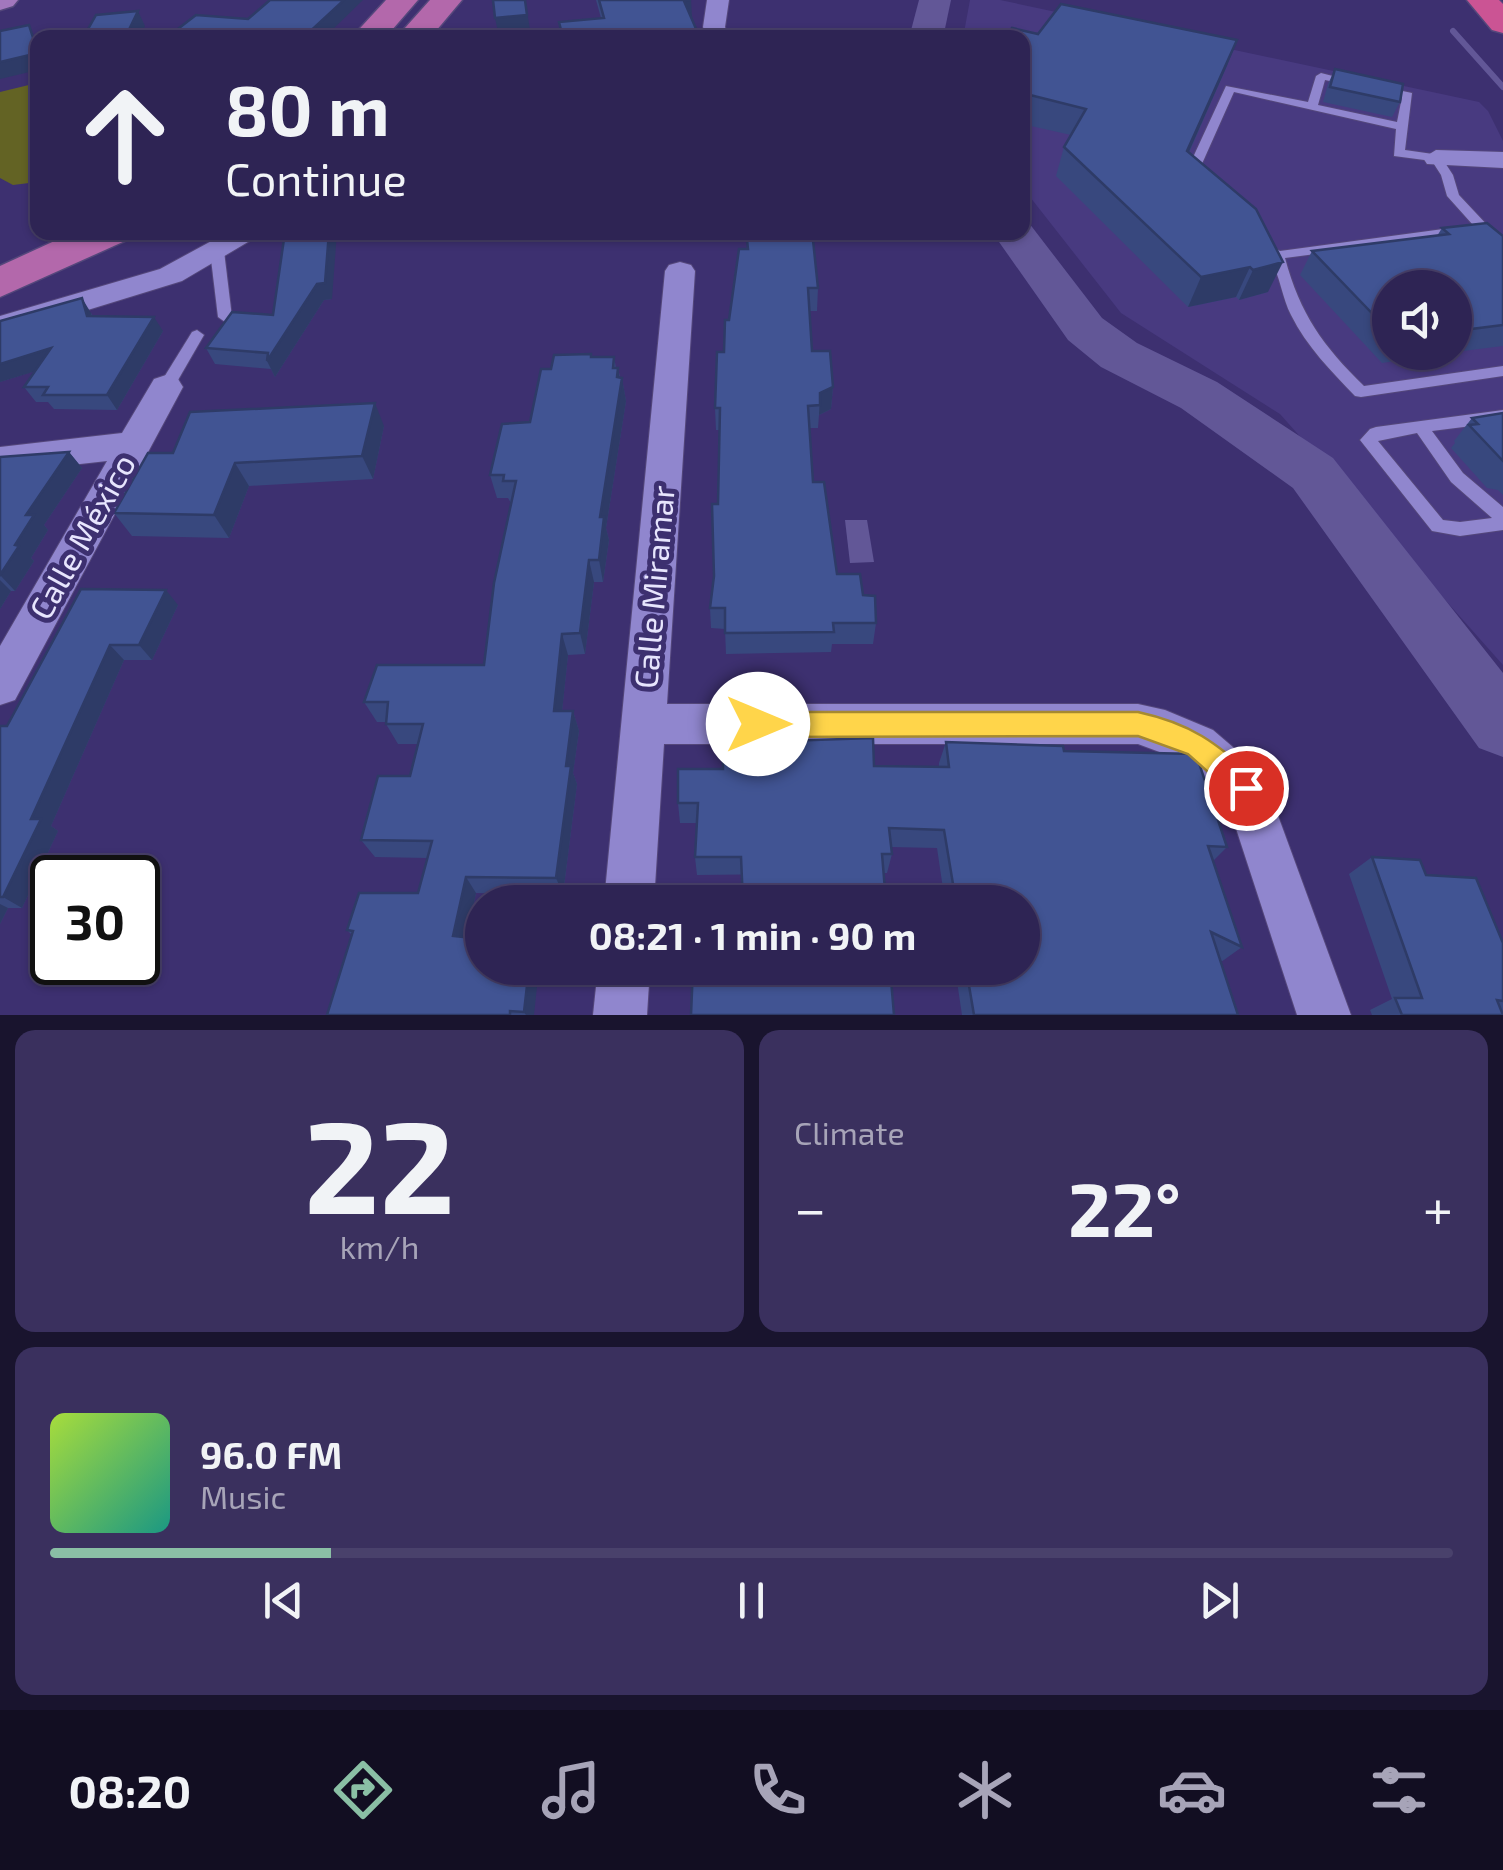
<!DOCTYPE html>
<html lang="en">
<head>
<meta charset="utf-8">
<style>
  :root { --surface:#2e2454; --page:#3a305e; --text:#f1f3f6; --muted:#a7a4b8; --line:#49416b; --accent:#8abfa5 }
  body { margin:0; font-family:"Exo 2",sans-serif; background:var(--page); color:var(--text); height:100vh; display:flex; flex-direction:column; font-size:38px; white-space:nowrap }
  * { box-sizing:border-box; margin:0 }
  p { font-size:32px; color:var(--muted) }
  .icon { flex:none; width:55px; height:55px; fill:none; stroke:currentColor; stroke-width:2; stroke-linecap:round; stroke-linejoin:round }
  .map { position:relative; height:1015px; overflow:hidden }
  .side { display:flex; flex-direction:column; gap:15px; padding:15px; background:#19142e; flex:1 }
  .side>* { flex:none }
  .guide { position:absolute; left:30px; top:30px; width:1000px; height:210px; border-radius:20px; box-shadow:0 2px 8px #0004,0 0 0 2px var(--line); background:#2e2454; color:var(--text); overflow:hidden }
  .buttons { position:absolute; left:1372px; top:270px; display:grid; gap:20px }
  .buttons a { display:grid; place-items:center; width:100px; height:100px; border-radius:50%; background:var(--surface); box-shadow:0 2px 8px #0004,0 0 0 2px var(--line); font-size:50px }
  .speed { position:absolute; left:30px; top:855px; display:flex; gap:20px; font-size:50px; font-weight:700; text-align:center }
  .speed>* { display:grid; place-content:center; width:130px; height:130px; border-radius:50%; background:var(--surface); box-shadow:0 2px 8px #0004,0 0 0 2px var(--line); line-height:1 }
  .speed .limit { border:5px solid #111; border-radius:15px; background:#fff; color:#111 }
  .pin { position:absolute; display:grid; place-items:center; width:85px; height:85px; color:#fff; margin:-42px; border:5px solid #fff; border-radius:50%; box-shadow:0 2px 10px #0007 }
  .me { position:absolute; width:110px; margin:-55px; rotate:90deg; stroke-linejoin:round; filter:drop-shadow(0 0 8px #0008) }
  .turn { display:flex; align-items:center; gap:35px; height:210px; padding:0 30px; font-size:45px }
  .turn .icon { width:130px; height:130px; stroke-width:2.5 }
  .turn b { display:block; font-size:70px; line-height:85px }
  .big { font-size:75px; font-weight:700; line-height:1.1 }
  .side .tile { flex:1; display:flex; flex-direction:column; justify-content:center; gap:15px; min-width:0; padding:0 35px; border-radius:20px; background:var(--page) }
  .side .dial { align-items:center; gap:0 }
  .dial b { font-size:130px; line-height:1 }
  .song { display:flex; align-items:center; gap:30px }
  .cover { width:120px; height:120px; border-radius:15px; background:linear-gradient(135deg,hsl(80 70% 55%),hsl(170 70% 35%)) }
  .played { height:10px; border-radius:5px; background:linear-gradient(90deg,var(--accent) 20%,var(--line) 20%) }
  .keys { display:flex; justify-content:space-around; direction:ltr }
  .heat { display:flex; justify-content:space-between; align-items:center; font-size:55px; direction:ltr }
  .side .tiles { flex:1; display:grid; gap:15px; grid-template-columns:1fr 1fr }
  .tile:last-child { grid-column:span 2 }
  .trip { position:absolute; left:465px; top:885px; width:575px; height:100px; border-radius:50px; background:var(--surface); box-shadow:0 2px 8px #0004,0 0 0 2px var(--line); font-weight:700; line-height:100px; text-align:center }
  .menu { display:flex; height:160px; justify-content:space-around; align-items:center; background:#120e22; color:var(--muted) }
  .menu .icon { width:70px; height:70px }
  .menu .selected { color:var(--accent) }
  .menu b { font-size:45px; color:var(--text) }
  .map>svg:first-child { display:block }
</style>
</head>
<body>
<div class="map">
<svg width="1503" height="1015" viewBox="0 0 1503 1015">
  <rect width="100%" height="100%" fill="#3d3070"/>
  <!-- built -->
  <path fill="#483a80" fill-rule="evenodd" d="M970 0H1000L1479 102 1488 111 1503 141V665L1280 414 1121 313 1023 188 1022 38H963ZM1390 288H1455V352H1390Z"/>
  <!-- green -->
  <path fill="#636324" d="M37 83V182L13 185 0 178V92Z"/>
  <!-- water -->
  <path fill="#625797" d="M845 520H867L874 562 850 563Z"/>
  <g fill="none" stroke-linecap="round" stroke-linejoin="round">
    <!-- stream -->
    <path stroke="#625797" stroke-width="6" d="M1453 31 1503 87"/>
    <!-- river -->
    <g fill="#625797" fill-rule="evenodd">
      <path d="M919 0H951L943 38H909Z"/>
      <path d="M1022 221 1029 223 1102 318 1137 343 1217 382 1333 458 1503 673V757L1479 748 1293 488 1181 408 1101 367 1068 340 992 232H1022Z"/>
    </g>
    <!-- lane casing -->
    <g stroke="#54477b" stroke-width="2">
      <g id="lane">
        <path d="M1321 73 1360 83 1354 86 1325 80 1318 105 1397 122 1402 97 1373 89 1379 86 1412 93 1405 150 1440 155 1453 175 1459 195 1490 228 1483 232 1285 258C1300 314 1323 346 1364 386L1503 366V376L1361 397 1355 396C1331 371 1307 347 1291 315 1281 296 1279 266 1264 250L1266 247 1271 246 1280 251 1473 225 1447 196 1441 175 1432 161 1394 156 1396 129 1234 92 1201 166 1199 179 1202 183 1196 187 1187 180 1189 166 1226 86 1308 102 1316 76Z"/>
        <path d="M217 247 224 251 232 317 225 322 218 317 210 251Z"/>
        <path d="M197 330 204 335 174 387 166 392 160 391 158 387 192 332Z"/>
        <path d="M1503 410V422L1432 431 1463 473 1503 507V530L1460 536 1432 531 1360 440 1370 429 1376 427ZM1417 433 1451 482 1492 518 1460 522 1443 520 1378 441Z"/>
      </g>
    </g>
    <!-- street casing -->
    <g stroke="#54477b" stroke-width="2">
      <g id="street">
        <path d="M707 0H729L725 27 729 38H707L703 27Z"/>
        <path d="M1436 150 1503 152V168L1427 164 1423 158Z"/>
        <path d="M228 232H265L182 281 0 337V316L160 269Z"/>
        <path d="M680 262 691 265 695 271 667 704H1138L1165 710 1213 730 1262 772 1351 1015H1297L1227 801 1181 760 1138 744H664L654 902H604L665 271 669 265Z"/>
        <path d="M166 375 178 379 183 387 15 700 0 705V646L107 461 0 473V447L122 433 154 379Z"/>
        <path d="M598 968H650L647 1015H593Z"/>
      </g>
    </g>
    <!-- secondary casing -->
    <g stroke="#54477b" stroke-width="3">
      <path id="secondary" d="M0 0H18L13 6 0 10Z"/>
    </g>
    <!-- primary casing -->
    <g stroke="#54477b" stroke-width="3">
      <g id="primary">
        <path d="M386 0H418L385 38H351Z"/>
        <path d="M430 0H462L430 38H396Z"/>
        <path d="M74 232H131L125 241 0 297V266Z"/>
      </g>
    </g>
    <!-- highway casing -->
    <g stroke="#54477b" stroke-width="3">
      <path id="highway" d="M1467 0H1499L1503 4V33L1492 30Z"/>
    </g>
    <!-- lane -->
    <use href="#lane" fill="#9086ce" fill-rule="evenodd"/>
    <!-- street -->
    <use href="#street" fill="#9086ce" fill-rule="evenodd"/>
    <!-- secondary -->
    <use href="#secondary" fill="#a277bd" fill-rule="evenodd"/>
    <!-- primary -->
    <use href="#primary" fill="#b368ab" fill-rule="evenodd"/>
    <!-- highway -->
    <use href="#highway" fill="#cb5494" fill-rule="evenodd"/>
  </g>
  <!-- wall -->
  <g fill="#38487e">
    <path d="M596 0H691V17L700 38H561L559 22 601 18Z"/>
    <path d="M1038 34 1237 40 1226 68 1189 153 1268 292 1239 300 1236 297 1188 307 1056 176 1064 147 1071 135 1022 124V38Z"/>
    <path d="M1335 69 1400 102 1392 117 1323 102 1328 84Z"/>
    <path d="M1442 228 1503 236V346L1455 352V288H1390V352H1455L1382 363 1300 275 1312 251 1437 236Z"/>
    <path d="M285 232 332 299 324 300 275 377 271 369 215 364 206 348 273 315Z"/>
    <path d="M748 249 818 288 817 311H809L812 351 833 387 831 409 819 415 818 428H810L813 482 837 574 863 595 876 623 873 644H832L831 652 726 654 725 629 711 628 710 608 714 576 720 430H716L715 408 729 320Z"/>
    <path d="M91 313 93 316 163 331 117 410 54 409 48 402H36L24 387 35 371 0 382V321Z"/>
    <path d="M591 357H614L616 368H618L620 377 622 378 626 401 606 528 609 540 603 582H594L585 654 568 655 562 711H573L579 731 573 773 577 784 563 894 476 893 467 938 534 1015H327L352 935 347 930 418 893 428 858 375 857 361 840 410 776 418 744H398L386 724V722H377L364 702 484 665 511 503 508 498H497L490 475 530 422 551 369Z"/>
    <path d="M1503 413V495L1498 490 1487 488 1451 448 1455 443 1454 441 1472 418Z"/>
    <path d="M384 426 373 479 249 486 229 538 132 536 114 513 173 453Z"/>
    <path d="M69 452 82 468 44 525 48 530 31 558 34 561 15 591H11L0 609V457Z"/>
    <path d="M81 589 178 605 152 660H124L51 826 58 831 22 908H8L0 924V726H7Z"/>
    <path d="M946 742 1064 751 1227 847 1213 861 1242 947 1221 962 1238 1015H962L955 968H1022V902H945L937 848 891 847 892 854 887 873 697 875 695 857 697 823H680L678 803 874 766 939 767V763Z"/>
    <path d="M1372 857 1426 875 1503 943V1015H1372L1370 1010 1392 999 1349 874Z"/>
  </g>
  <!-- shaded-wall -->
  <g fill="#2e3b67">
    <path d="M344 0H363L324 38H303Z"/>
    <path d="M525 0 530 29 498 32 495 18Z"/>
    <path d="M691 0 692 17 685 18 684 1Z"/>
    <path d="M138 11 145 26 140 38H125Z"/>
    <path d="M1237 40 1226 68 1176 181 1187 151Z"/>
    <path d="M38 53V70L0 79V62Z"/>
    <path d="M329 232H337L332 299 324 300 275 377 267 361Z"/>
    <path d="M1283 262 1268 292 1239 300 1253 270Z"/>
    <path d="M1250 267 1236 297 1188 307 1201 277Z"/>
    <path d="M82 298 91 313 97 331 87 316Z"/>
    <path d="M154 317 163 331 117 410 107 395Z"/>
    <path d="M51 348 62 363 0 382V364Z"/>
    <path d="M618 368 621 387 622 378 626 401 606 528 609 540 603 582 599 560 600 517Z"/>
    <path d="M833 387 831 409 819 415 820 393Z"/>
    <path d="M375 403 384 426 373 479 362 456Z"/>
    <path d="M69 452 82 468 44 525 48 530 31 558 34 561 15 591 0 575 15 545 26 515Z"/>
    <path d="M235 463 249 486 229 538 214 515Z"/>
    <path d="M589 560 594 582 585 654 580 633Z"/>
    <path d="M0 580 11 591 0 609Z"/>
    <path d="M166 590 178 605 152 660 139 645Z"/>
    <path d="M562 634 568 655 560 731 554 711Z"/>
    <path d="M110 645 124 660 51 826 58 831 22 908 3 897 31 819Z"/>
    <path d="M573 711 579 731 573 773 577 784 563 894 556 878 566 766Z"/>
    <path d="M466 877 476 893 464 951 453 936Z"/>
    <path d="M0 904 8 908 0 924Z"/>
    <path d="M529 968H539L534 1015H526L524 1012Z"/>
  </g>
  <!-- building -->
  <g fill="#415493" stroke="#2e3b67" stroke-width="2.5">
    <path d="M270 0H344L303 38H166L196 15 248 19Z"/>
    <path d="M493 0H525L527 15 495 18Z"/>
    <path d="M599 0H691L684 1 700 38H563L559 22 604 18Z"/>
    <path d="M1061 4 1237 40 1187 151 1256 209 1283 262 1253 270 1250 267 1201 277 1064 147 1086 109 1022 93V38H1005L1012 28 1038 34Z"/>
    <path d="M138 11 125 38H83L96 15Z"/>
    <path d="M29 25 38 53 0 62V31Z"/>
    <path d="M1335 69 1403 84 1400 102 1330 87Z"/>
    <path d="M1487 223 1503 236V325L1455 331V288H1390V332L1312 251 1449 234 1442 228Z"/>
    <path d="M285 232H329L325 283 317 284 267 361 268 353 206 348 232 312 273 315Z"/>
    <path d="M747 240H813L818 288H808L812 351H830L833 387 820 393V405L808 406 813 482H824L837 574H860L863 595 875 596 876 623H833L834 632 725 633V608H710L714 576 712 504H718L720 408H715L717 352H724L725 320H729L739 249H748Z"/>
    <path d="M82 298 87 316 154 317 107 395H43L48 387H24L51 348 0 364V321Z"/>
    <path d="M591 354V357H614L613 368H618L617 377 622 378 600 517H604L599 560H589L580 633 562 634 554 711H573L566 766H571L556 878 466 877 453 936 482 939V968H529L524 1012 510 1011V1015H327L353 931 347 930 359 893H418L432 841 361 840 378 776H410L423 724H386L388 702H364L377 665H484L494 583 516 481H503L504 475H490L502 424 530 422 541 369H551L554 355Z"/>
    <path d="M375 403 362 456 235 463 214 515 114 513 148 453H173L190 412Z"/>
    <path d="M1503 413V461L1469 425 1478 424 1472 418Z"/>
    <path d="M69 452 26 515H34L15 545 19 546 0 575V457Z"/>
    <path d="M81 589 166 590 139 645H110L31 819H41L3 897H0V726H7Z"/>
    <path d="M873 738 874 766 949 767 946 742 1063 746 1064 751 1196 754 1227 847 1208 846 1242 947 1211 932 1238 1015H974L966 968H1022V902H956L944 830 889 828 892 854H882L886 902H743L741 857H695L698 803H678V769H723V743Z"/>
    <path d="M1372 857 1420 860 1426 875 1476 878 1503 943V1001L1497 1000 1503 1015H1402L1395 998H1422Z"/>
    <path d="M693 968H890L894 1015H691Z"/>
  </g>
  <!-- route -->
  <path fill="#ffd54a" stroke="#a68a30" stroke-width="2.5" d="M758 712H1138C1193 724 1214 742 1256 778L1260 788 1256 797 1246 801 1236 797 1188 754 1138 736 758 737 748 733 744 724 748 716Z"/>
  <g text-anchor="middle" stroke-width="10" stroke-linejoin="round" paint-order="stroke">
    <!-- street labels -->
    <g font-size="32" fill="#e7e5fd" stroke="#3d3070">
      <text transform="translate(83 537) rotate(-61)" y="11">Calle México</text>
      <text transform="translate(655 587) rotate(-85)" y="11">Calle Miramar</text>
    </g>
  </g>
</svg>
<div class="buttons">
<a><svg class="icon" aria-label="sound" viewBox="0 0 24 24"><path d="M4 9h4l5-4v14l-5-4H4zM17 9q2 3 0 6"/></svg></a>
</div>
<div class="speed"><div class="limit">30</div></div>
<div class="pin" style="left:1246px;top:788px;background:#d93025"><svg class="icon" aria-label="arrive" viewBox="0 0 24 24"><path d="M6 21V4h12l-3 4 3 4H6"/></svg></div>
<svg class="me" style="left:758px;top:724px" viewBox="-20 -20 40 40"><circle r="19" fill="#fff"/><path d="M0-13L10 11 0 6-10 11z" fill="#ffd54a"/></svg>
<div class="trip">08:21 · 1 min · 90 m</div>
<div class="guide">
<div class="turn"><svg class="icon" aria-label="ahead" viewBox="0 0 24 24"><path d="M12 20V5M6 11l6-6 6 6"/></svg><div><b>80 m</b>Continue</div></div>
</div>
</div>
<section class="side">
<div class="tiles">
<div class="tile dial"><b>22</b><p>km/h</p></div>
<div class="tile"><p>Climate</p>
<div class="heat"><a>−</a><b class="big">22°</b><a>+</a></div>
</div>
<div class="tile">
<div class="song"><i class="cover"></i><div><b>96.0 FM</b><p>Music</p></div></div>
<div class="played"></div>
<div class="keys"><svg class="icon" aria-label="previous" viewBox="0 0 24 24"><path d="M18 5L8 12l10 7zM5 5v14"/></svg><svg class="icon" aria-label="pause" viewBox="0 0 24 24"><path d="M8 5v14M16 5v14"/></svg><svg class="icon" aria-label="next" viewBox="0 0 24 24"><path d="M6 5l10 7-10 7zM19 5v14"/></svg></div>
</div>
</div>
</section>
<nav class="menu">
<b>08:20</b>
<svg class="icon selected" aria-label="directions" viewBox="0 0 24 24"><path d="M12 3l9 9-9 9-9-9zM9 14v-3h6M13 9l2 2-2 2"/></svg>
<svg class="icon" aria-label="music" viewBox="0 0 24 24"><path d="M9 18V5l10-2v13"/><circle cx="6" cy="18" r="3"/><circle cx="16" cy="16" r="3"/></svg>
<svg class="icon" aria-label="phone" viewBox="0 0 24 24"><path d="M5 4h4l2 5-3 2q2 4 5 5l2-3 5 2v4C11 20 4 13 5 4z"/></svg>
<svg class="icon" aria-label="climate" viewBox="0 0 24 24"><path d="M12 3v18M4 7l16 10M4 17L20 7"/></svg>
<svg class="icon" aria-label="car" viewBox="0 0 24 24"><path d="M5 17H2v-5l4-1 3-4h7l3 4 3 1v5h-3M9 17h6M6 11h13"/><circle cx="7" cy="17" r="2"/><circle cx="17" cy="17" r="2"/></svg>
<svg class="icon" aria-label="filters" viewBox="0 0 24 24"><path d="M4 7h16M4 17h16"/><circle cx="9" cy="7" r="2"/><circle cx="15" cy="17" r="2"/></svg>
</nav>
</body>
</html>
